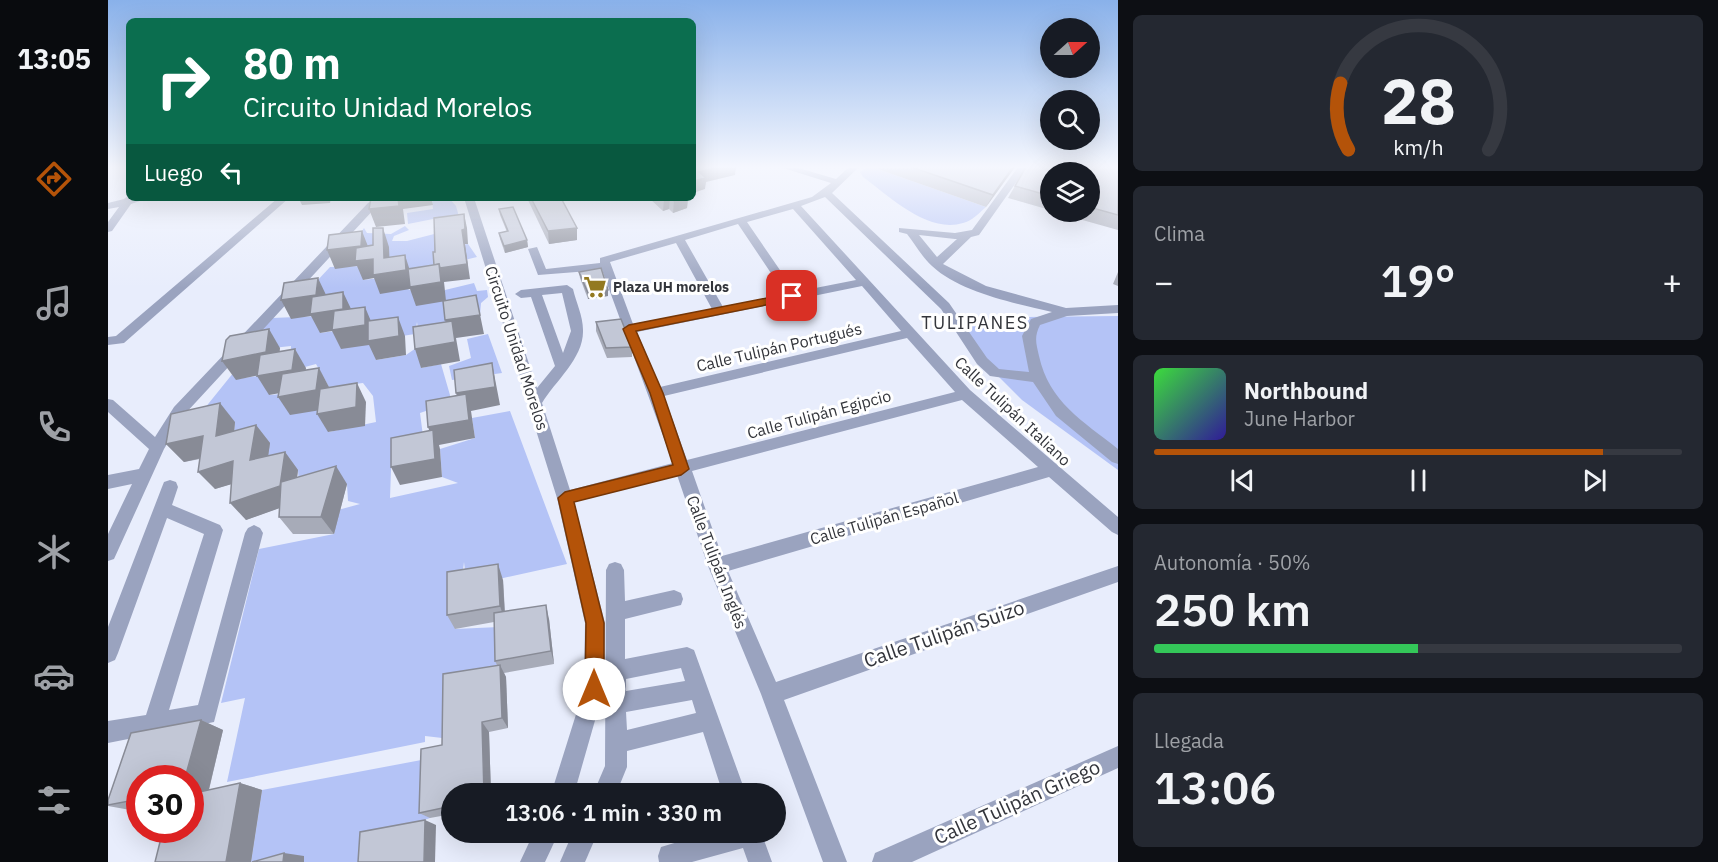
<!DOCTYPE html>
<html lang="es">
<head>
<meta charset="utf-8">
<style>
  :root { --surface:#171b24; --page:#242831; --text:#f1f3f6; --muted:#9ea1a6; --line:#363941; --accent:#b45309 }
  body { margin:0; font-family:"IBM Plex Sans",sans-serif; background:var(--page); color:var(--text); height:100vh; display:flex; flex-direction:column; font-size:22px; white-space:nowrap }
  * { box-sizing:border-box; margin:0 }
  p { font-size:20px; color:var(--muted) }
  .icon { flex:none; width:33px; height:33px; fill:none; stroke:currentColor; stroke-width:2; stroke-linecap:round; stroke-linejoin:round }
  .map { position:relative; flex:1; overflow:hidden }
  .details { display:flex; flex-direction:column; gap:15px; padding:15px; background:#0d0f14; width:600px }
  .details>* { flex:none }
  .guide { position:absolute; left:18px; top:18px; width:570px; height:183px; border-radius:9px; box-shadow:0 6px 24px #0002; background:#0b6e4f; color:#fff; overflow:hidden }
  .needle { width:39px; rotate:69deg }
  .controls { position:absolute; left:932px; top:18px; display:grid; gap:12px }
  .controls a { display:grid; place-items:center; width:60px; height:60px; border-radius:50%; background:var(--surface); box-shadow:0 6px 24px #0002; font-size:30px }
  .speed { position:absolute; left:18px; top:765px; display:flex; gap:12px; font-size:30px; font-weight:700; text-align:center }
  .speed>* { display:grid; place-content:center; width:78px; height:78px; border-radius:50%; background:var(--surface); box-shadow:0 6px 24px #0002; line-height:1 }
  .speed .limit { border:9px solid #d22; background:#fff; color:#111 }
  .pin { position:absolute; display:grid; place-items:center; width:51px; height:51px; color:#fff; margin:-26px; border-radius:12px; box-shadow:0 3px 9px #0006 }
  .me { position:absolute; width:66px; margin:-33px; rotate:0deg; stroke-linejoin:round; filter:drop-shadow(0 0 4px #0008) }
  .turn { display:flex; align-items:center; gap:21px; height:126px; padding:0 18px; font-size:27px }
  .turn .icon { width:78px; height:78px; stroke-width:2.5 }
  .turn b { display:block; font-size:42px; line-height:51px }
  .then { display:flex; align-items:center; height:57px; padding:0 18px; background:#0003; gap:12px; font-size:22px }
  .big { font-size:45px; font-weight:600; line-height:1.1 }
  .details .card { flex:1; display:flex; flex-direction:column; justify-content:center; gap:9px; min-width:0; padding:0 21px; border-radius:9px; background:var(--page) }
  .details .dial { align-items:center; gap:0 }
  .dial svg { height:156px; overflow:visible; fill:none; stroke:var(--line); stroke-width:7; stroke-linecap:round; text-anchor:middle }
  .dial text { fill:var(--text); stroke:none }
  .song { display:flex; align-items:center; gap:18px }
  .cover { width:72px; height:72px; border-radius:9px; background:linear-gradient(135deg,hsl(120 70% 55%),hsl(250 70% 35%)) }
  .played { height:6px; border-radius:3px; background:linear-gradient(90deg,var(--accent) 85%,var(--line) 85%) }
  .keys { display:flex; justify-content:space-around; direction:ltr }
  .heat { display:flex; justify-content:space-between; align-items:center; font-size:33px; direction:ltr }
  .charge { height:9px; border-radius:4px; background:linear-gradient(90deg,#34c759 50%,var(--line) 0) }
  .trip { position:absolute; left:333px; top:783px; width:345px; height:60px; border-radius:30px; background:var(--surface); box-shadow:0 6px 24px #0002; font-weight:600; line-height:60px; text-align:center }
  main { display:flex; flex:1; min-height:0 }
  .tab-bar { display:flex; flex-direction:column; width:108px; justify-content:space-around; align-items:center; background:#090b0e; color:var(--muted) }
  .tab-bar .icon { width:42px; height:42px }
  .tab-bar .selected { color:var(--accent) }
  .tab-bar b { font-size:27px; color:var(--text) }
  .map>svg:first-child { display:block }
</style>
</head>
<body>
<main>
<nav class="tab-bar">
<b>13:05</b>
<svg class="icon selected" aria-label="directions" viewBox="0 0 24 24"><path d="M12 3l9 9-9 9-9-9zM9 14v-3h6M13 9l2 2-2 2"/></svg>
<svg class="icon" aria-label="music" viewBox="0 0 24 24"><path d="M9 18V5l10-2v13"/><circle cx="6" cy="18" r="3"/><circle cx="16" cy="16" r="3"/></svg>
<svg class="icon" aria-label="phone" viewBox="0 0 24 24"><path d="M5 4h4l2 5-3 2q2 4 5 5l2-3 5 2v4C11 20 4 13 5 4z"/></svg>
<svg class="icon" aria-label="climate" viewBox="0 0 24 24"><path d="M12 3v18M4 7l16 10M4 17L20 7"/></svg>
<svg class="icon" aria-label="car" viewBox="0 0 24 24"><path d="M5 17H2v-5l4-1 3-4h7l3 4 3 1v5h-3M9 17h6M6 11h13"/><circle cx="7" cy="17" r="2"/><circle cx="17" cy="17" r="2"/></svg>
<svg class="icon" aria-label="filters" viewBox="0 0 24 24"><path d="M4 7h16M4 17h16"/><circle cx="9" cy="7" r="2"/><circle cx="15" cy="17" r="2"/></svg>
</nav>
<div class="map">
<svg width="1010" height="862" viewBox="0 0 1010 862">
  <rect width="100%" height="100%" fill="#e8edfc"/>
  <!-- green -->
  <g fill="#b4c3f6">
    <path d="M760 167H764L878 207C871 213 864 221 855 223 820 234 781 196 755 177L752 172Z"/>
    <path d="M328 198H341L348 206 352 220 335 217 300 224 299 213 325 209 324 200Z"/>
    <path d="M297 226 301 230 286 236 284 241H299L330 233 331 247 360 244 369 257 311 271 274 262 244 247 256 228 259 233 283 234Z"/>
    <path d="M255 266V280L272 278 332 302 337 290 366 283 369 291 379 290 380 297 373 303 372 314 340 320 312 342 309 322 307 334 268 340 195 296 222 267Z"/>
    <path d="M213 316 212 333 235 330 265 344 268 360 298 355 311 346 313 368 333 364 344 402 312 413 315 436 284 442 282 498 350 483 334 477 332 449 367 438 364 418 402 411 459 564 359 586 356 562 347 629 391 627 393 673 343 739 317 736V742L119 782 137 698 113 703 151 549 226 534 230 510 252 504 240 501 239 484 191 486 190 470 124 451 127 422 84 424 130 367 128 379 165 374 162 395 186 393 223 408 221 432 268 422 265 396 255 383 221 387 208 364 182 371 183 346 136 351 164 318Z"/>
    <path d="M1010 316V470L914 400 876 362 853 328 917 317Z"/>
    <path d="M380 334 394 373 344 380 341 366 363 358 359 339Z"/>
    <path d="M324 758 322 818 268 837 266 862H196V857L143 862 154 790Z"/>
  </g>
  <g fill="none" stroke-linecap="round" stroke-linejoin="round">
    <!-- minor -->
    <g fill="#9aa3bf" fill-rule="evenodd">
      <path d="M672 167H687L728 179 741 167H751L724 193 841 303 879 358 891 369 921 372 914 336 923 319 944 312C907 303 853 293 824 266 814 257 807 244 799 234L791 232V228L847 233 864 230 910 167H919L871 235 863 237 835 264 878 286 958 308 1010 305V313L959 316 932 325C926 337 928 343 931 356 941 402 975 421 1010 449V464L1004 462 948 416 925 382 882 376 869 364 833 309 717 197 693 206 862 390 1010 517V535L1004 532 941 477 620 571 668 682 1010 566V582L676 700 739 862H715L653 694 600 566 569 475 466 502 497 623 496 689 466 794H443L476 689 477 623 449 498 356 198H366L429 388 447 366 423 297 413 298 407 294 413 290 459 285 465 289C468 302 475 316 475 330 476 358 447 381 434 403L462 490 565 463 494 270 430 275 420 249 429 247 438 269 492 263V258L704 197 723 183ZM685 209 748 280 687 292 639 222ZM630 224 677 294 615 307 577 240ZM811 235 847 239H849L829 257ZM568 243 604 309 525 324 502 262ZM754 286 793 331 552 387 529 332ZM454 293 463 331 455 353 434 295ZM799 338 847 392 579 460 556 396ZM854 400 930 467 614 556 584 471Z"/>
      <path d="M21 195V198H41L23 204 4 231 0 232V222L11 207 0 209V203L16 199Z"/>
      <path d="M170 198H181L16 343 0 345V337L8 336Z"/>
      <path d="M269 198H281L268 207 76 415 56 449 6 559 0 561V534L24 484 0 489V475L31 469 41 449 0 412V399L5 400 47 437 66 407 260 203Z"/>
      <path d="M62 480 68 482 70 487 64 505 112 525 115 530 61 710 90 705 137 533 140 528 146 525 152 528 155 533 106 722 0 743V721L38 715 96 534 59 518 10 653 7 660 0 663V627L54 487 56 482Z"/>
      <path d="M507 562 513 564 516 570 517 601 566 590 573 593 575 599 573 605 517 619V659L579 647 586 650 638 794H615L595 732 519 751V767L508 794H485L497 766 498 570 501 564ZM573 668 577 681 518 691V679ZM584 700 588 713 519 730 518 712Z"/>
      <path d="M1010 746V768L804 862H764L767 853Z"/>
      <path d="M426 832H451L437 862H412Z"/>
      <path d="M465 832H490L477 862H452Z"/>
      <path d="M603 832H653L664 862H640L635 848 584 862H551L550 856 553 847Z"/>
    </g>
  </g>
  <!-- wall -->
  <g fill="#a7abb8">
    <path d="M764 167H907L878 207Z"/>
    <path d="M918 167H1010V230L946 212H981V172H942V210L900 198Z"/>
    <path d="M419 198H453L469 240 441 244Z"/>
    <path d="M541 198H580L579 208 565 213 561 209 555 211Z"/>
    <path d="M391 209 419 240 420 247 397 253 392 239 391 233 399 232 392 215Z"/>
    <path d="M471 272 500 290V296L480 299 472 278Z"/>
    <path d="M1010 272V286L1005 284Z"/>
    <path d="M488 322 524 347V357L499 358 488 331Z"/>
    <path d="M127 422 126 431 148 425 162 443 160 456 177 452 190 470 189 477 239 484 226 534H185L171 517V508L138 520 123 484 107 489 92 459 76 462 58 444Z"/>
    <path d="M395 580 397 611 441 619 446 664 396 673 398 677 400 728 381 732 383 794H344V814L322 818 311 813 334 745 389 665 387 661 386 622 347 629 339 615Z"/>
    <path d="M93 720 115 730 101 790 132 783 154 790 143 862H47L55 830H82V778H32V811H28L0 806V800L23 733Z"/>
  </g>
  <!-- shaded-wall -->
  <g fill="#888b96">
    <path d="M612 167H628L627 175 598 182 597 189 585 193V181L591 172Z"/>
    <path d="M905 167H907L878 207 885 195Z"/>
    <path d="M203 198H223L222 203 194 205 191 199Z"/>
    <path d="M290 198H323L325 205 295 209 297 224 268 227 261 209Z"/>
    <path d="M562 198 561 209 555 211 556 199Z"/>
    <path d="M575 198H580L579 208 565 213 566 201Z"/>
    <path d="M356 214 359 228 360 244H357L362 279 336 282 338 301 308 306 302 289 272 294 266 278 255 280 249 266 227 269 219 250 254 231 261 249 276 258 275 228 281 247 282 272 297 255 303 274 326 268 354 230Z"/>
    <path d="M469 228V240L441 244 440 231Z"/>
    <path d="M419 240 420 247 397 253 396 246Z"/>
    <path d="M210 278 219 297 235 292 244 311 257 307 265 326 290 317 297 336 298 355 268 360 261 345 233 349 224 331 212 333 203 316 183 319 173 300Z"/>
    <path d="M500 290V296L480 299V293Z"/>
    <path d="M368 295 376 334 348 338 352 361 313 368 307 349 343 339 337 320Z"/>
    <path d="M161 329 172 348 170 371 128 380 114 361Z"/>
    <path d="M187 349 198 368 195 389 161 395 149 376Z"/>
    <path d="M384 363 392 405 363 411 367 438 331 445 332 449 334 477 292 485 283 467 326 444 320 427 354 412 348 393Z"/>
    <path d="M211 368 221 387 219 409 182 415 170 397Z"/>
    <path d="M249 383 258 402 257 426 220 432 209 414Z"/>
    <path d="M112 403 127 422 124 454 108 436Z"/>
    <path d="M148 425 162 443 157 478 142 460Z"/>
    <path d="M95 436 111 454 76 462 58 444Z"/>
    <path d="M177 452 190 470 186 503 138 520 122 503Z"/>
    <path d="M125 461 141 479 107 489 90 472Z"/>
    <path d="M228 466 239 484 226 534 213 517Z"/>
    <path d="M390 564 395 580 397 621 392 606Z"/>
    <path d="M438 605 441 619 446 664 443 651Z"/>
    <path d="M392 665 398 677 400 728 394 718Z"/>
    <path d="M93 720 115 730 99 797 82 793V778H77Z"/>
    <path d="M374 722 381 732 383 794H376Z"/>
    <path d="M132 783 154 790 143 862H118Z"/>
    <path d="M317 820 328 825 327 862H316Z"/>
    <path d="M176 853 196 856V862H175Z"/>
  </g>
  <!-- building -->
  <g fill="#c2c7d6" stroke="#888b96" stroke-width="1.5">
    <path d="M585 167H612L591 172 598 178 585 181Z"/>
    <path d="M803 167H905L885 195Z"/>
    <path d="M918 167H1010V215L981 207V172H942V196L907 186Z"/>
    <path d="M263 198H290L291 206 261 209Z"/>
    <path d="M423 198H453L469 228 440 231Z"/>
    <path d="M562 198H575L566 201Z"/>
    <path d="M405 207 419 240 396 246 391 233 400 231 391 209Z"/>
    <path d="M356 214 357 229 354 230 359 264 332 268 331 264 326 265 325 252H327L326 218Z"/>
    <path d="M265 228H275L276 258 297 255 298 270 265 275V259L247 261 248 248 265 245Z"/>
    <path d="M254 231 253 246 219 250 221 235Z"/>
    <path d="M331 264 333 282 302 287 300 269Z"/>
    <path d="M493 268 500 290 480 293 471 272Z"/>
    <path d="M210 278 208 295 173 300 176 283Z"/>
    <path d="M235 292V309L202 314 204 297Z"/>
    <path d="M368 295 372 315 337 320 335 301Z"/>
    <path d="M257 307V325L224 330 226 311Z"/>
    <path d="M290 317 291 336 260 341V321Z"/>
    <path d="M513 319 524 347 498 348 488 322Z"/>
    <path d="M344 321 347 342 307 349 305 327Z"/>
    <path d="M161 329 158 352 114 361 118 340 122 336Z"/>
    <path d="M187 349 184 370 149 376 152 355Z"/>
    <path d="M384 363 387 387 348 393 346 370Z"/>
    <path d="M211 368 208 390 170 397 174 374Z"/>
    <path d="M249 383 248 407 209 414 212 389Z"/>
    <path d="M358 394 361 420 320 427 318 401Z"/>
    <path d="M112 403 108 436 148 425 142 460 177 452 172 486 122 503 125 461 90 472 95 436 58 444 63 414Z"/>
    <path d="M325 430 327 459 283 467V438Z"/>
    <path d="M228 466 213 517H171L173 482Z"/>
    <path d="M390 564 392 606 339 615V572Z"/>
    <path d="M438 605 443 651 387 661 386 613Z"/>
    <path d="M392 665 394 718 374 722 376 794H344V806L311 813 313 749 334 745 335 674Z"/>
    <path d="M93 720 77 778H32V799L0 805V800L23 733Z"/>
    <path d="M132 783 118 862H47L55 830H82V794Z"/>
    <path d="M317 820 316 862H250L252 832Z"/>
    <path d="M176 853 175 862H144Z"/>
  </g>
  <!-- sky -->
  <linearGradient id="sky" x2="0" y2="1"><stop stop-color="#89b1ea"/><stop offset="0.58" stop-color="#f5f7fe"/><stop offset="1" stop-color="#f5f7fe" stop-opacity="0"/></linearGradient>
  <rect width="1010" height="288" fill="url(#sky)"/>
  <!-- route -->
  <path fill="#b45309" stroke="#753606" stroke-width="1.5" d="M684 293 690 296 688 299 528 331 555 393 581 469 573 475 466 502 496 623V689L493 696 486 698 480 696 477 689 478 623 450 498 457 492 565 465 542 393 515 329 521 325Z"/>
  <!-- icons -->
  <defs>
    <g id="supermarket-bare" transform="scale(1.8)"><path d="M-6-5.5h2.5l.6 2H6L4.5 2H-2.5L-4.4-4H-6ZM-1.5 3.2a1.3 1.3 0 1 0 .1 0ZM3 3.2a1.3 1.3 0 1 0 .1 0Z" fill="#937920" stroke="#fff" stroke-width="2.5" paint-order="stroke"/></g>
  </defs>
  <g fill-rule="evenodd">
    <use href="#supermarket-bare" x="487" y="287"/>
  </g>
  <g text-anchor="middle" stroke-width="6" stroke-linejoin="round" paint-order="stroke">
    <!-- far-poi labels -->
    <g font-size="14" font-weight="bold" fill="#33353b" stroke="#fff" text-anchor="start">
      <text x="505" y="292">Plaza UH morelos</text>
    </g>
    <!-- street labels -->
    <g font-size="16" fill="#33353b" stroke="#fff">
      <text transform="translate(671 347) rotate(-13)" y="6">Calle Tulipán Portugués</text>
      <text transform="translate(409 348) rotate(72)" y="6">Circuito Unidad Morelos</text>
      <text transform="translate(905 411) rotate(43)" y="6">Calle Tulipán Italiano</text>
      <text transform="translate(711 414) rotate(-15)" y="6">Calle Tulipán Egipcio</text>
      <text transform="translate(776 518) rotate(-16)" y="6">Calle Tulipán Español</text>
      <text transform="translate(609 562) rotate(69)" y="6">Calle Tulipán Inglés</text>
    </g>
    <!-- neighbourhood labels -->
    <g font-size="18" letter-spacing="1.5" fill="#33353b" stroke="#fff">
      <text x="867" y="329">TULIPANES</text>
    </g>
    <!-- near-street labels -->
    <g font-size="20" fill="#33353b" stroke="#fff">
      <text transform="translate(836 634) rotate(-19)" y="7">Calle Tulipán Suizo</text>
      <text transform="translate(909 802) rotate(-24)" y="7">Calle Tulipán Griego</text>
    </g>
  </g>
</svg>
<div class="controls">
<a><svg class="needle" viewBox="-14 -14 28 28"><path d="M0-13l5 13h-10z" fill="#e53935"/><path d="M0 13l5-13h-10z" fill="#9ea1a6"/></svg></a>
<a><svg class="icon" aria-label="search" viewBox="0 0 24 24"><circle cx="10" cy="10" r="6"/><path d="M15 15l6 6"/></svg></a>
<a><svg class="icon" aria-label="layers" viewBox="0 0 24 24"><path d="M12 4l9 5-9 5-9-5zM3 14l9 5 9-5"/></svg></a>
</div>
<div class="speed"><div class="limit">30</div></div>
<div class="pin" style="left:684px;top:296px;background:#d93025"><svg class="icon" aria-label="arrive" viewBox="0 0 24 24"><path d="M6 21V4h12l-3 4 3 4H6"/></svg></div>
<svg class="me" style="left:486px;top:689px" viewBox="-20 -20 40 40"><circle r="19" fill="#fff"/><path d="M0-13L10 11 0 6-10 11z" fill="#b45309"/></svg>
<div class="trip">13:06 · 1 min · 330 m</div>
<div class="guide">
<div class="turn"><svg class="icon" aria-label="right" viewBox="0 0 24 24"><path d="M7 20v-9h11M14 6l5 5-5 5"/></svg><div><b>80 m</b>Circuito Unidad Morelos</div></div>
<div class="then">Luego<svg class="icon" aria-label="left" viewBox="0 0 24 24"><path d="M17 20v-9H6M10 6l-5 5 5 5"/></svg></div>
</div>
</div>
<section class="details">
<div class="card dial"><svg viewBox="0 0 100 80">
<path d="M14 69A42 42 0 1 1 86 69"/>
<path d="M14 69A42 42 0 0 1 10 35" stroke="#b45309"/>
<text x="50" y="56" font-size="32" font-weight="700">28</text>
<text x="50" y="72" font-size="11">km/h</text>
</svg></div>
<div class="card"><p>Clima</p>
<div class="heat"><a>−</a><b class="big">19°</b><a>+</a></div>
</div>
<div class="card">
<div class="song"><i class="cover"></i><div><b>Northbound</b><p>June Harbor</p></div></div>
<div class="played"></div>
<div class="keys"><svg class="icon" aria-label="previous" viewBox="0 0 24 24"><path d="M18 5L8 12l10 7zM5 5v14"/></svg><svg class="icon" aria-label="pause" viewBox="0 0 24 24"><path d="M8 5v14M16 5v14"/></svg><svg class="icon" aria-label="next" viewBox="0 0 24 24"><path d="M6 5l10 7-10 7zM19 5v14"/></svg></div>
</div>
<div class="card"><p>Autonomía · 50%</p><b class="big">250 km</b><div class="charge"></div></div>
<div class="card"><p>Llegada</p><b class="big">13:06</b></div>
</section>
</main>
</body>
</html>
